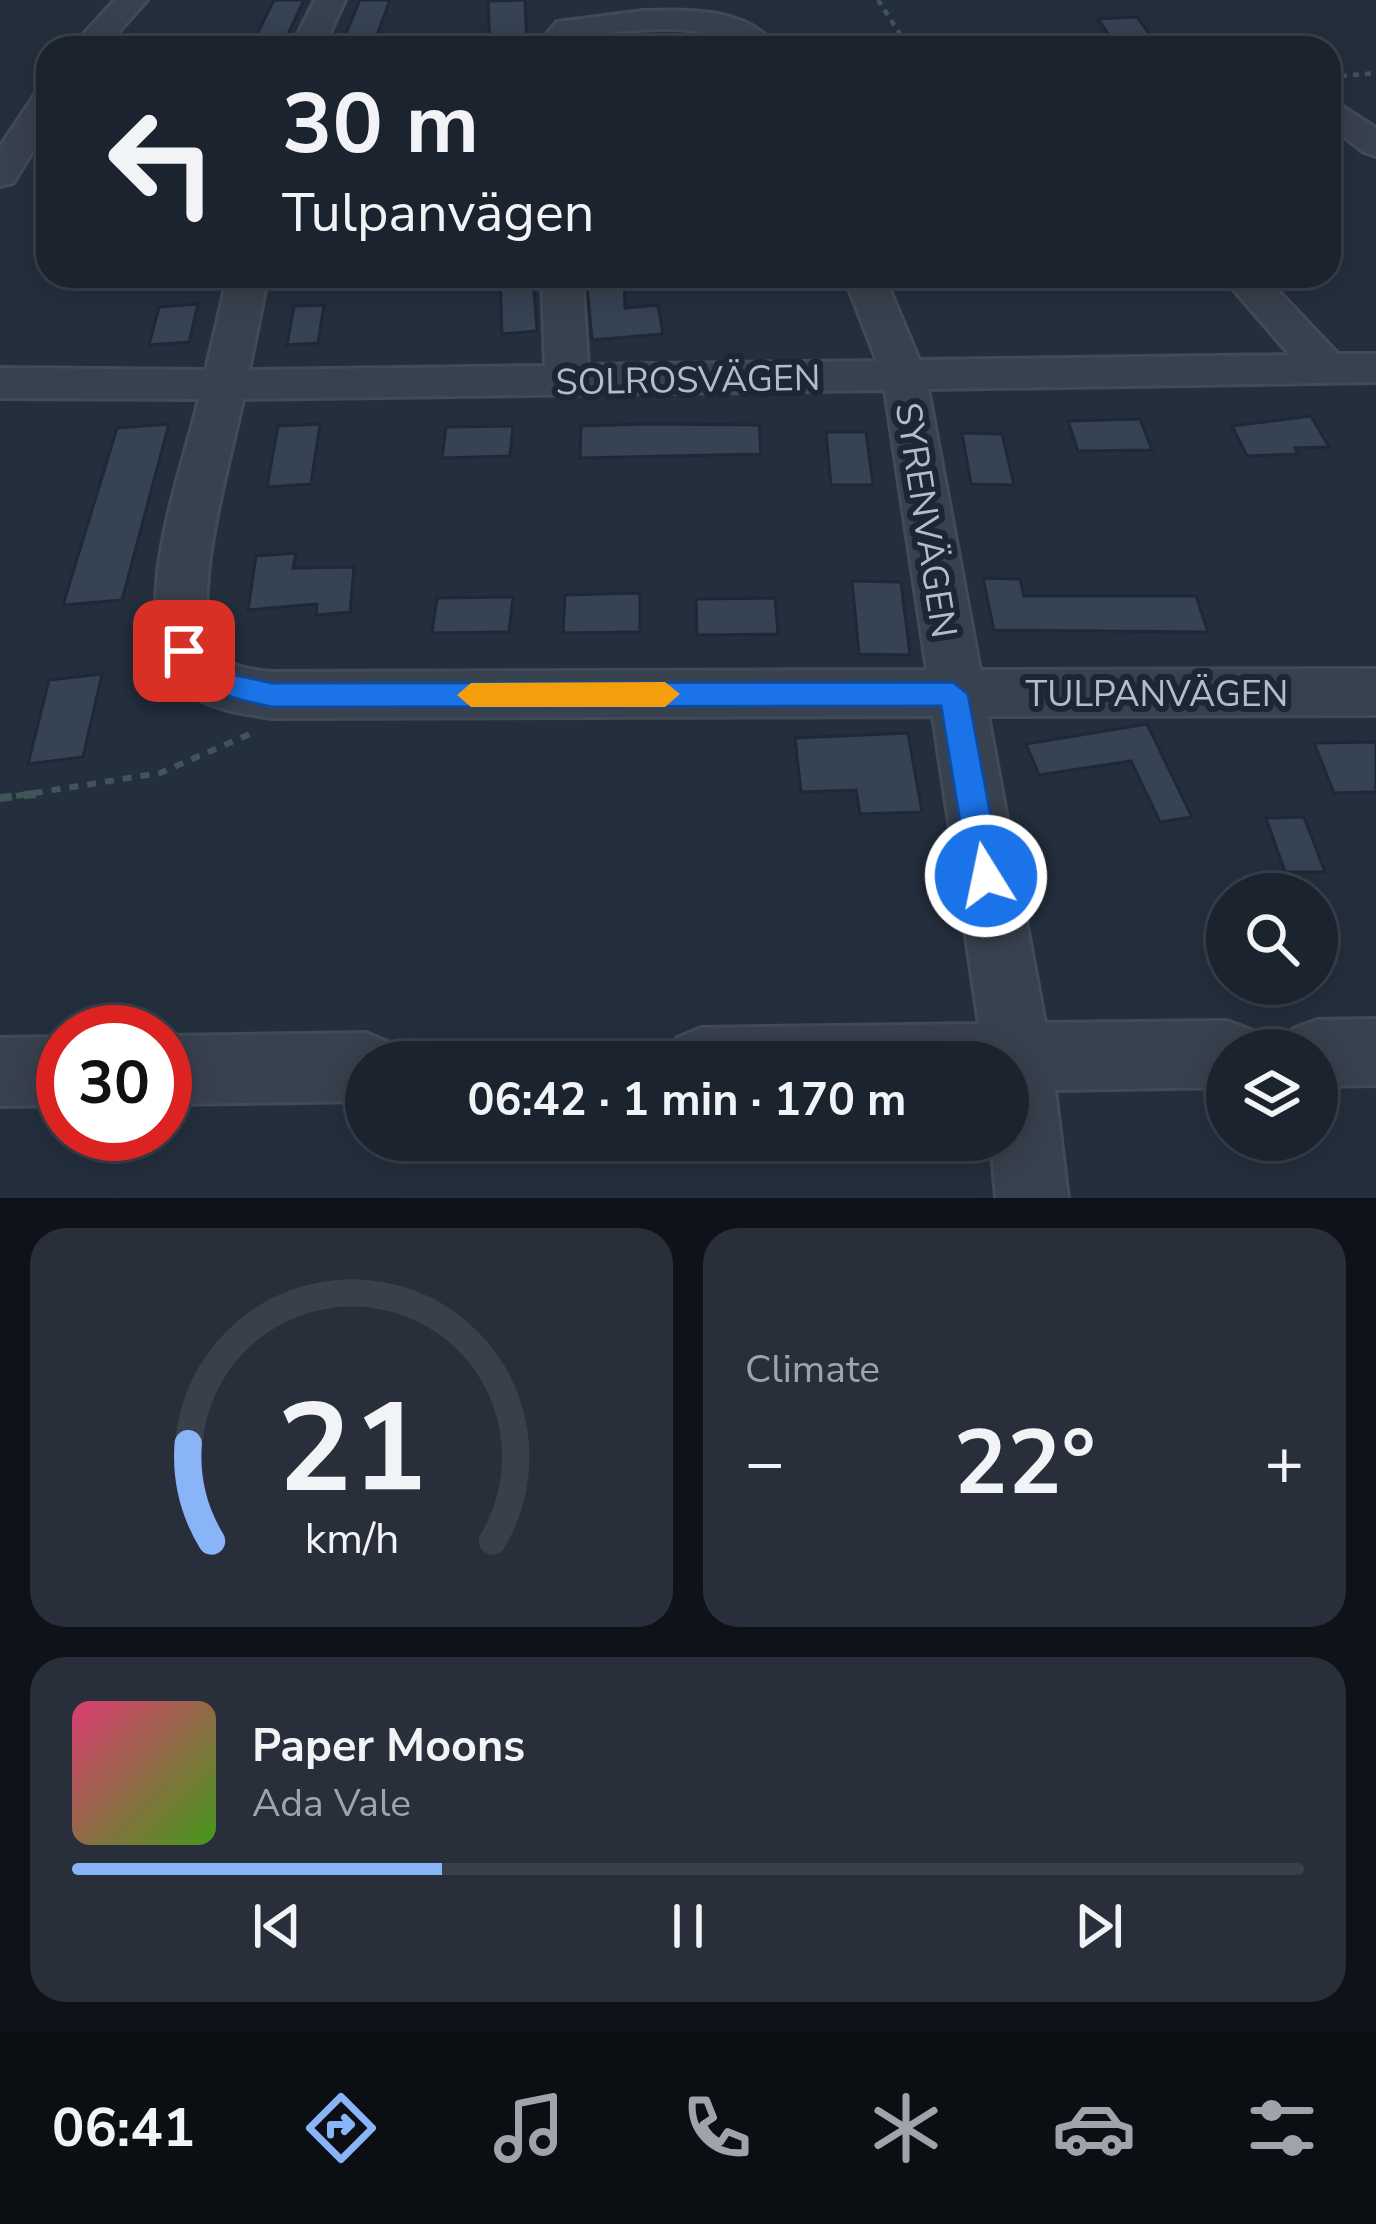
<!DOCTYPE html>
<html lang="en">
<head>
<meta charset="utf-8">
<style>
  :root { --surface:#1b232e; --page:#282f3a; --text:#f1f3f6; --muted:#a0a4aa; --line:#39404a; --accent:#8ab4f8 }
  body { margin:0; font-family:"Nunito Sans",sans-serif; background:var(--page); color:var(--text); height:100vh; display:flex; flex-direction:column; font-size:45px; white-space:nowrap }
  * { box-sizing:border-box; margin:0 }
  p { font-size:39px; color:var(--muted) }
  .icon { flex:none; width:66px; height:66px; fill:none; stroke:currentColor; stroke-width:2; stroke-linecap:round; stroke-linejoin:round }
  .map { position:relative; height:1198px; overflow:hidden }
  .drawer { display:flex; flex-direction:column; gap:30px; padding:30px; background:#0f1319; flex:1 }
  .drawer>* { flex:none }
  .hud { position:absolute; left:36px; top:36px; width:1305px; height:252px; border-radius:36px; box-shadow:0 6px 30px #0003,0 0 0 3px var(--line); background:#1b232e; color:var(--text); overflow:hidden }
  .buttons { position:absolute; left:1206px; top:873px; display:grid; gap:24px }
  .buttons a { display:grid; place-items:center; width:132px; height:132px; border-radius:50%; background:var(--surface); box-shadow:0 6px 30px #0003,0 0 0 3px var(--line); font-size:60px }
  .speed { position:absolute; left:36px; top:1005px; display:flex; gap:24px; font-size:60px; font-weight:700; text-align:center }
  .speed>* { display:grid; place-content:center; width:156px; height:156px; border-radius:50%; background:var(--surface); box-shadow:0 6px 30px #0003,0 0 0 3px var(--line); line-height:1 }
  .speed .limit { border:18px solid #d22; background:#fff; color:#111 }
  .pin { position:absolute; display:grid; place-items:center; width:102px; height:102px; color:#fff; margin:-51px; border-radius:24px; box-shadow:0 6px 18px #0006 }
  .me { position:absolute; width:132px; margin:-66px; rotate:350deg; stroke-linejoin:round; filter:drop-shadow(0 0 9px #0008) }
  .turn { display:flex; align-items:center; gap:42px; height:252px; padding:0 48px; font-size:54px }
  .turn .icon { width:156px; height:156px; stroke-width:2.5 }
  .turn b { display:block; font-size:84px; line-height:102px }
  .big { font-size:90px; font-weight:700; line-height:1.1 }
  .drawer .widget { flex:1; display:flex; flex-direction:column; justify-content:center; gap:18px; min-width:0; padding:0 42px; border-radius:36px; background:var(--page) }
  .drawer .dial { align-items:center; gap:0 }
  .dial svg { height:312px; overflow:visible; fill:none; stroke:var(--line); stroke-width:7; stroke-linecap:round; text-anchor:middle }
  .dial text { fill:var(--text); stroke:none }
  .song { display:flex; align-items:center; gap:36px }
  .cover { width:144px; height:144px; border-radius:18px; background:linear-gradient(135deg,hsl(340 70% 55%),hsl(100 70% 35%)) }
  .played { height:12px; border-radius:6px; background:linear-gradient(90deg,var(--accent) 30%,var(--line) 30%) }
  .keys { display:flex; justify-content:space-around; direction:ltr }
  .heat { display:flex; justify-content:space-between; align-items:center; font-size:66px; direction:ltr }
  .drawer .tiles { flex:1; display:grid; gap:30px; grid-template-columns:1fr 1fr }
  .widget:last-child { grid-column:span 2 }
  .trip { position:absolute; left:345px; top:1041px; width:684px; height:120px; border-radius:60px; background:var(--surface); box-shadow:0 6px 30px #0003,0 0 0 3px var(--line); font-weight:700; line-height:120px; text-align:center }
  .tab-bar { display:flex; height:192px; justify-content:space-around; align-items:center; background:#0b0e12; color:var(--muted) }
  .tab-bar .icon { width:84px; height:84px }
  .tab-bar .selected { color:var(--accent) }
  .tab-bar b { font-size:54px; color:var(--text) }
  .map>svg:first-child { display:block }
</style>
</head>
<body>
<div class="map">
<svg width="1376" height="1198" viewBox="0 0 1376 1198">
  <rect width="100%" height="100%" fill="#242f3e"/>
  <!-- building -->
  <g fill="#364354" stroke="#1f2835" stroke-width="3">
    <path d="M274 0H304L282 47 251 46Z"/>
    <path d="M360 0H390L373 46 341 45Z"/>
    <path d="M525 0 527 48H490L488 1Z"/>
    <path d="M1137 17 1159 48H1118L1098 19Z"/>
    <path d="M500 276H533L537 331 502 334Z"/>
    <path d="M586 276H624L625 308 658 305 663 334 592 340Z"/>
    <path d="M198 304 189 342 149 345 159 307Z"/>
    <path d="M324 305 318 343 287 345 294 306Z"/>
    <path d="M1311 416 1329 447 1295 448 1298 454 1247 456 1232 426Z"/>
    <path d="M1140 419 1152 450 1078 451 1068 421Z"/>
    <path d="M169 424 122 600 63 605 117 428Z"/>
    <path d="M320 424 311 484 267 487 278 426Z"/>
    <path d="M646 424 759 425 761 454 580 458 581 426Z"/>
    <path d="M513 426 510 456 442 458 446 427Z"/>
    <path d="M826 432H866L873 485H831Z"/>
    <path d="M962 433 1002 434 1014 485 971 484Z"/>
    <path d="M296 553 293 568 354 567 350 612 316 615 317 604 248 610 256 556Z"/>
    <path d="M983 578 1020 579 1024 596H1196L1208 632 994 630Z"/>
    <path d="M852 581 901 582 910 655 859 654Z"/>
    <path d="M640 593V632L563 633 565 595Z"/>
    <path d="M513 597 509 632 432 633 437 598Z"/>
    <path d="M775 598 778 634 697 635 696 599Z"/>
    <path d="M102 674 83 757 28 764 49 680Z"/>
    <path d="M1147 724 1192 817 1160 822 1131 761 1039 775 1026 744Z"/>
    <path d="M908 733 922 812 860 814 856 790 801 792 795 738Z"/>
    <path d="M1376 742V792L1334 793 1314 743Z"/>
    <path d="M1304 817 1325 872H1285L1266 818Z"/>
  </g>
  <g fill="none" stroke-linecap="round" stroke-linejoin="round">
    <!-- minor casing -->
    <g stroke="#414a57" stroke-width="6">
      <g id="minor">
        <path d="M115 0H147L104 48H71Z"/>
        <path d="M315 0H345L323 48H291Z"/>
        <path d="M643 11C689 10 747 7 777 48 739 48 710 29 670 29 642 29 613 31 586 36 565 39 568 48 535 48L557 22Z"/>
        <path d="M48 90V127L13 183 0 186V147L36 93Z"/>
        <path d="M1329 98 1376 128V156L1364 152 1329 125Z"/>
        <path d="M228 276H268L249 370 545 366 542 276H582L588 365 877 361 844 276H884L919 360 1290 355 1222 276H1264L1338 354H1376V382L928 389 980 670 1376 669V715L988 716 1045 1023 1227 1021 1251 1030 1259 1050H1227V1087L1055 1090 1068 1198H996L991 1140H1008V1062H667L677 1038 701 1028 979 1024 933 716 272 718C244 714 206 709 184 688 121 625 182 475 199 399L0 398V368L206 370ZM885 390 927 670 272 672C253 670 234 669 220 654 183 617 233 451 243 399Z"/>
        <path d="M1376 1019V1085L1317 1086V1050H1285L1293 1029 1317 1020Z"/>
        <path d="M366 1033 390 1043 398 1062H366V1101L165 1104V1036Z"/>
        <path d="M63 1037V1105L0 1106V1038Z"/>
      </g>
    </g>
    <!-- path-far2 -->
    <g stroke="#3f5557" stroke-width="4.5" stroke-dasharray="6 6" stroke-linecap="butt">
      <path d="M878 0 909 48"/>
      <path d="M1329 77 1376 73"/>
    </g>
    <!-- path-far1 -->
    <path stroke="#3f5557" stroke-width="6" stroke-dasharray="9 9" stroke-linecap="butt" d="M16 796 160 773 250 734"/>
    <!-- path -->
    <path stroke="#3f5557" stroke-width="8" stroke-dasharray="12 12" stroke-linecap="butt" d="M0 798 43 793"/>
    <!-- minor -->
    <use href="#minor" fill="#38414e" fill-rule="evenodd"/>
  </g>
  <!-- route -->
  <path fill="#1a73e8" stroke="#114b97" stroke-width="3" d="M184 640 231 674 272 683 953 682 968 694 1002 876 997 886 986 891 974 886 969 876 941 706 272 707C232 699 192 690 170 651Z"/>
  <!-- slow -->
  <path fill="#f59e0b" d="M665 682 680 694 665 707H471L457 695 471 683Z"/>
  <g text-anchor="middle" stroke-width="12" stroke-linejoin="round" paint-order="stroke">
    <!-- street labels -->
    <g font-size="36" fill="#b4bcc9" stroke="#1d2633">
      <text transform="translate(688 379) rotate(-1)" y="13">SOLROSVÄGEN</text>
      <text transform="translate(927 520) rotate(81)" y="13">SYRENVÄGEN</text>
      <text x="1157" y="706">TULPANVÄGEN</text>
    </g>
  </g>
</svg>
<div class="buttons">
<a><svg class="icon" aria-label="search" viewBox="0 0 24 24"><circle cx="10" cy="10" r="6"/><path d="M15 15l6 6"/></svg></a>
<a><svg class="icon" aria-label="layers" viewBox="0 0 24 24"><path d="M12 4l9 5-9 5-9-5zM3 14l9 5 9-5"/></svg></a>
</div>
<div class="speed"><div class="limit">30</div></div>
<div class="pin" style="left:184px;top:651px;background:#d93025"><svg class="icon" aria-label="arrive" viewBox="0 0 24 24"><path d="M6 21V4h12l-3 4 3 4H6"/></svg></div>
<svg class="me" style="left:986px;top:876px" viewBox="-20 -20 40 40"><circle r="17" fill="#1a73e8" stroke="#fff" stroke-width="3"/><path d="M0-11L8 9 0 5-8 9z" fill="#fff"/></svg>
<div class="trip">06:42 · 1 min · 170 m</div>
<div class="hud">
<div class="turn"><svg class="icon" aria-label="left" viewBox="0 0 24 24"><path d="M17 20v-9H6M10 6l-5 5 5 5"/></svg><div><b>30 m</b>Tulpanvägen</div></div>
</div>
</div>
<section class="drawer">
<div class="tiles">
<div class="widget dial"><svg viewBox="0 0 100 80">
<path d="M14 69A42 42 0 1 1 86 69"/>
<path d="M14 69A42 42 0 0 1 8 44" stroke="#8ab4f8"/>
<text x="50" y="56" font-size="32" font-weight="700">21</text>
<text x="50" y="72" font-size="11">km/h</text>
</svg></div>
<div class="widget"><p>Climate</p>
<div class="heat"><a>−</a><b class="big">22°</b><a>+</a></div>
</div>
<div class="widget">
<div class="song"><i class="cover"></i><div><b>Paper Moons</b><p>Ada Vale</p></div></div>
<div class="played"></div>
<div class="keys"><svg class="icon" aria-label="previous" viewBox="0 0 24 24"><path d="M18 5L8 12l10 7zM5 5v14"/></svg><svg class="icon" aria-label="pause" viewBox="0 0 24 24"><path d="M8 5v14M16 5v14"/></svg><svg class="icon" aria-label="next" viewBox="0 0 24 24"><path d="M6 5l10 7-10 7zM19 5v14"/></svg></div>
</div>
</div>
</section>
<nav class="tab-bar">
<b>06:41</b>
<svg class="icon selected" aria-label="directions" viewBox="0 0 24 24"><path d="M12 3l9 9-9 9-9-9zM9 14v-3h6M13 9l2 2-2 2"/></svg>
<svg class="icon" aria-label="music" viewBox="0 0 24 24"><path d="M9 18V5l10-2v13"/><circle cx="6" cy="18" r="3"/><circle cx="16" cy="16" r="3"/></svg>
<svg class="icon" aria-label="phone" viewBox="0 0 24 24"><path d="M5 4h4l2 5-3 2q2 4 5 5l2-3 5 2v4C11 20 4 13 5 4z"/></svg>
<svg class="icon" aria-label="climate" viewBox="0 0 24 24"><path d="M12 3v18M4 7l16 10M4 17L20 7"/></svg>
<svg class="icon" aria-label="car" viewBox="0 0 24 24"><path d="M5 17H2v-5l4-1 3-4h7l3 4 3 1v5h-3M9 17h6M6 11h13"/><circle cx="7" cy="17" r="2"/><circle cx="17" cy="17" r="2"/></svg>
<svg class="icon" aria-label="filters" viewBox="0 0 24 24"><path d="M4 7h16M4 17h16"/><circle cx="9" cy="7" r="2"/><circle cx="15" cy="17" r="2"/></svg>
</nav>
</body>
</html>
